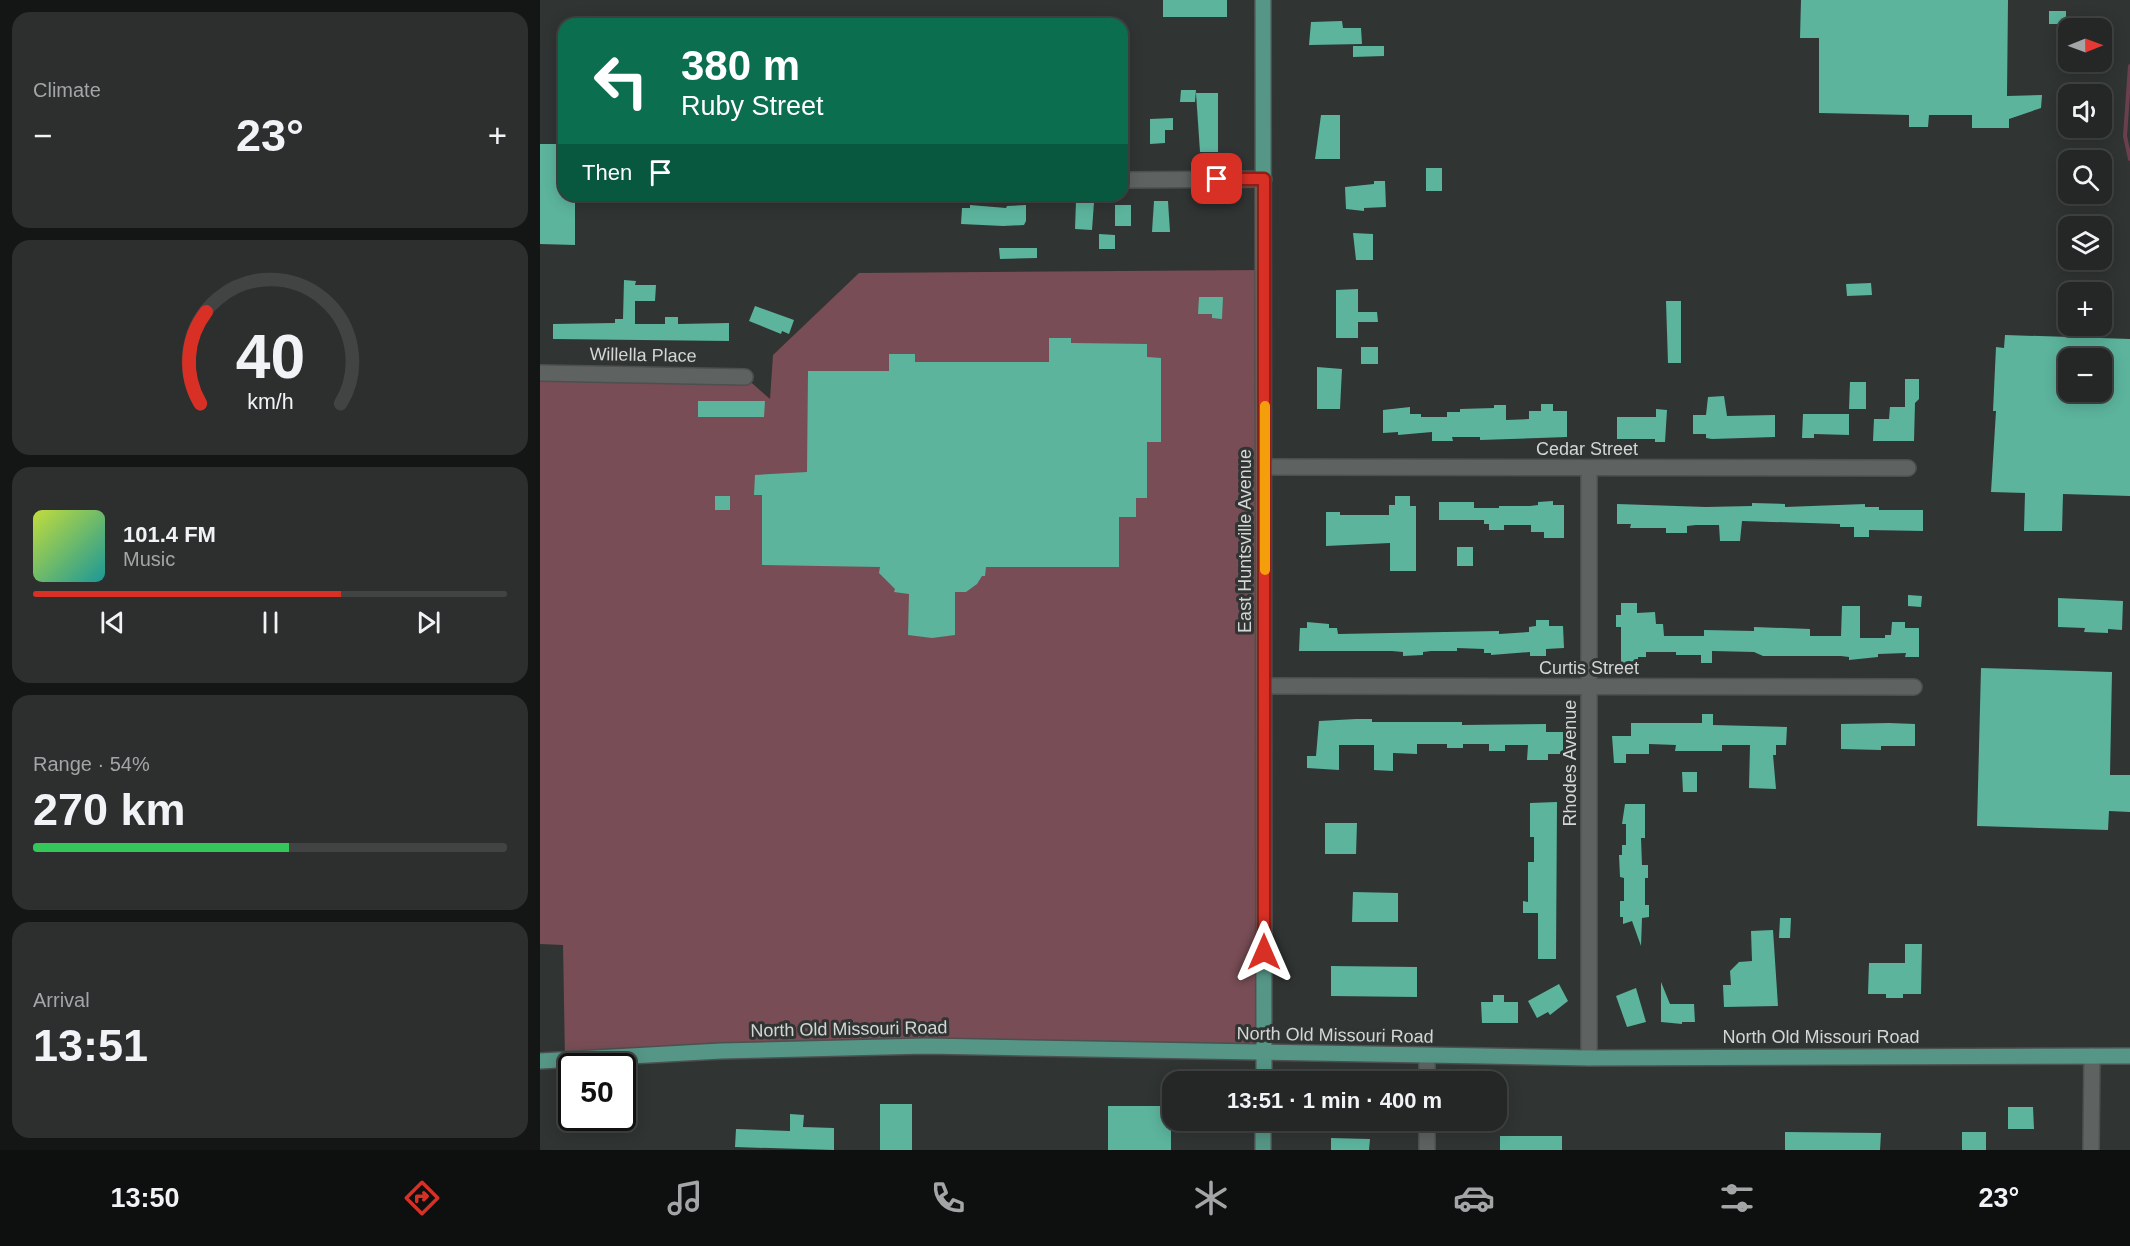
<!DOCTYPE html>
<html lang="en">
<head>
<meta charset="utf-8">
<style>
  :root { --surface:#242726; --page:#2c2f2e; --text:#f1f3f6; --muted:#a3a5a7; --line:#414443; --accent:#d93025 }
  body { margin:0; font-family:Helvetica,sans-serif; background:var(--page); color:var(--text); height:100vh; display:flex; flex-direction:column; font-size:22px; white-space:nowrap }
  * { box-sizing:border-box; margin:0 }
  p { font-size:20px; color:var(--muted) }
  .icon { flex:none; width:33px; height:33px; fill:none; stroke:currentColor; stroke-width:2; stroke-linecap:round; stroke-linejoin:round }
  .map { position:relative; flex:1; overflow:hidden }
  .sheet { display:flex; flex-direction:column; gap:12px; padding:12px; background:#141515; width:540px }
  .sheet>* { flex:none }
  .guide { position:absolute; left:18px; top:18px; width:570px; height:183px; border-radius:18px; box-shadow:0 3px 15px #0003,0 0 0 2px var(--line); background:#0b6e4f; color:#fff; overflow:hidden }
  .needle { width:39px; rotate:89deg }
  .fabs { position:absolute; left:1518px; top:18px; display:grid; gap:12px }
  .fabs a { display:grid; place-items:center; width:54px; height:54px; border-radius:12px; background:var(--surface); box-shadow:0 3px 15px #0003,0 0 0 2px var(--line); font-size:30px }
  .speed { position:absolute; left:18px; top:1053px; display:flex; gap:12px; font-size:30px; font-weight:700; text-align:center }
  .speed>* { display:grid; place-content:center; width:78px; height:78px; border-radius:50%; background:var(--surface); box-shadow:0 3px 15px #0003,0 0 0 2px var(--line); line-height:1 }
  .speed .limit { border:3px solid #111; border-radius:9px; background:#fff; color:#111 }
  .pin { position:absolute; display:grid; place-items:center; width:51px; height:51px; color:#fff; margin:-26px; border-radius:12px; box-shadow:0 3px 9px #0006 }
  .me { position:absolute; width:66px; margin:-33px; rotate:0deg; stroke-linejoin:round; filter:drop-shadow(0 0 4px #0008) }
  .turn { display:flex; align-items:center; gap:21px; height:126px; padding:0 24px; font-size:27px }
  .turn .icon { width:78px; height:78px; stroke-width:2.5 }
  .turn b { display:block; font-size:42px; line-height:51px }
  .then { display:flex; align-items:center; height:57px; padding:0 24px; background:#0003; gap:12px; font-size:22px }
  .big { font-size:45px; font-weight:800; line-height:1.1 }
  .sheet .card { flex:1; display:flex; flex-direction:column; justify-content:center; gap:9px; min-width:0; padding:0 21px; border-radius:18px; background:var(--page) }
  .sheet .dial { align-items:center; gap:0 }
  .dial svg { height:156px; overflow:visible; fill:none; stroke:var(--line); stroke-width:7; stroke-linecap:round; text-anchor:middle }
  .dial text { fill:var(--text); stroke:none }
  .song { display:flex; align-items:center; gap:18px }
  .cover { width:72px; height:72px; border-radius:9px; background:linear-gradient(135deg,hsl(70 70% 55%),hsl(180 70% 35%)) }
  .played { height:6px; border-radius:3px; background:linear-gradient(90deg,var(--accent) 65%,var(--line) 65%) }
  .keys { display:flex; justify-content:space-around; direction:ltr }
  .heat { display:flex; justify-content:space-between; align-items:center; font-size:33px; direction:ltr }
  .charge { height:9px; border-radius:4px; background:linear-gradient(90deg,#34c759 54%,var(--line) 0) }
  .trip { position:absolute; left:622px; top:1071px; width:345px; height:60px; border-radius:18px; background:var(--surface); box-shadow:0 3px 15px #0003,0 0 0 2px var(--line); font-weight:800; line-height:60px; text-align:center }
  .tabs { display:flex; height:96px; justify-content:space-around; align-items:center; background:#0e100f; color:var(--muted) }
  .tabs .icon { width:42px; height:42px }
  .tabs .selected { color:var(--accent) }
  .tabs b { font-size:27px; color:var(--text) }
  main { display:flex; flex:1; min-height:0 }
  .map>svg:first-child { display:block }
</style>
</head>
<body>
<main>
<section class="sheet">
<div class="card"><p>Climate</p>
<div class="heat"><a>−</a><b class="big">23°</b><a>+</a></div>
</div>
<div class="card dial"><svg viewBox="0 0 100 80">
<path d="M14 69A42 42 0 1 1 86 69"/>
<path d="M14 69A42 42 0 0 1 17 22" stroke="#d93025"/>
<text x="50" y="56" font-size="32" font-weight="700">40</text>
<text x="50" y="72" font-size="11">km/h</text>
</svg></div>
<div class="card">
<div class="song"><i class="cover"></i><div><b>101.4 FM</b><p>Music</p></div></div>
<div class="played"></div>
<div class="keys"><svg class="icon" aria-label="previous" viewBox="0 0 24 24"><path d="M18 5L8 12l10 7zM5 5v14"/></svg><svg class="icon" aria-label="pause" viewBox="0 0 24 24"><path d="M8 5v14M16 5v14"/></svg><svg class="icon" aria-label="next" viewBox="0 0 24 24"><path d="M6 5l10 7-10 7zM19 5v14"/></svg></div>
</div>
<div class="card"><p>Range · 54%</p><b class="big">270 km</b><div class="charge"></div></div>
<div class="card"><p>Arrival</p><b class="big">13:51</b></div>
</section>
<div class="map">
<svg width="1590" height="1150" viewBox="0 0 1590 1150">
  <rect width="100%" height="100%" fill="#303433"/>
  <!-- green -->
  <path fill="#784d55" d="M723 270 724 1054 386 1046 25 1060 23 945 0 944V373L205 377 230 399 233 355 319 273Z"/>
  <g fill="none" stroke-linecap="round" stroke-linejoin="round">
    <!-- stream -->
    <path stroke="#6a404e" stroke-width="4" d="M1590 66 1585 136 1590 159"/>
  </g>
  <!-- building -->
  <g fill="#5cb49d" fill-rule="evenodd">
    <rect x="623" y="0" width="64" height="17"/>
    <path d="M1261 0H1468L1467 96 1502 95 1501 108 1469 119V128H1432V115H1389L1388 127H1369V115L1279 113V38H1260Z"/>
    <rect x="1509" y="11" width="17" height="13"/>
    <path d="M802 21 803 28H821L822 44 769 45 771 22Z"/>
    <path d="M813 46H844V56L813 57Z"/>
    <path d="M641 90H656L655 102H640Z"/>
    <path d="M656 93H678V152H660Z"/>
    <path d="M781 115H800V159H775Z"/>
    <path d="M633 118V130H625V143L610 144V119Z"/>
    <path d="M0 144H24V195H35V245L0 244Z"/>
    <rect x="886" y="168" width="16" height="23"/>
    <path d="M834 181H845L846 207 824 208V211L806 209 805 187 834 184Z"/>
    <path d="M536 201 554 202 552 230 535 229Z"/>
    <path d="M614 201H628L630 232H612Z"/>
    <path d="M430 205 466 208 467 206 486 205V221L484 225 463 226 421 224 422 208H430Z"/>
    <rect x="575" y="205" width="16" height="21"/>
    <path d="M813 233 833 234V260H816Z"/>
    <path d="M559 234 575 235V249H559Z"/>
    <path d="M459 248H497V258L460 259Z"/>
    <path d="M84 280 96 281 95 285H116L115 301H95V324H125V317H138V324L189 323V341L13 339V324L75 323V319H83Z"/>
    <path d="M1331 283 1332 295 1307 296 1306 284Z"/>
    <path d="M818 289V312H837L838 322H818V338H796V290Z"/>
    <path d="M659 297H683L682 319 672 318V314H658Z"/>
    <path d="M1126 301H1141V363H1128Z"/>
    <path d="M215 306 254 320 249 334 242 331 241 334 209 321Z"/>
    <path d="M1465 335 1590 339V496L1523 494 1522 531H1484L1485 493 1451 492 1456 411H1453L1456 347 1464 348ZM1528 358H1562V392H1528Z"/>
    <path d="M509 338H531V343L607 344V357L621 358V442H607V498H596V517H579V567H446L445 576H442L437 584 426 592H415V635L392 638 368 635 369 594 354 592 355 589 339 573 340 567 222 565V495H214L215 475 267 472 268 371H349V354H375V362H509Z"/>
    <rect x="821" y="347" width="17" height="17"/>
    <path d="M777 367 802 369 800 409H777Z"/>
    <path d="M1365 379H1379V399L1375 403 1374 441H1333L1334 419H1349L1350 407H1365Z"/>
    <path d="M1310 382H1326V409H1309Z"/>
    <path d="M1184 396 1187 416 1235 415V437L1172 439 1166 438V434H1153V415H1166L1168 397Z"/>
    <path d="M158 401H225L224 417H158Z"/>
    <path d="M1001 404H1013V411H1027V437L940 440V437H912L913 441H892V432L858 435V432L843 433V410L870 407V414H881V417H907V412H920V409L954 408V405H966V420L989 419V411H1001Z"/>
    <path d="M1116 409 1127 410 1125 442H1115V439H1077V417H1116Z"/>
    <path d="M1263 414H1309V435L1274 434V438H1262Z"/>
    <rect x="175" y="496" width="15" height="14"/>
    <path d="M855 496H870V506H876V571H850V543L786 546V512H800V515H849V505H855Z"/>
    <path d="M1013 501V505H1024V538H1004V532H991V525H964V530H949V524H944V520H899V502H934V508H959V506H990L998 505V502Z"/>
    <path d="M1212 503 1245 504V507L1325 504V507H1339V510H1383V531L1329 530V537H1314V527H1300V524L1202 521 1200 541H1180L1179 525H1156L1147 526V533H1126V528H1090L1091 524H1077V504L1166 507 1212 506Z"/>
    <rect x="917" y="547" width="16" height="19"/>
    <path d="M1368 595 1382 596 1381 607 1368 606Z"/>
    <path d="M1518 598 1583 601 1582 630 1568 629V633L1544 632 1545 628 1518 627Z"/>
    <path d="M1081 603H1097V613L1115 612 1116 624H1123L1124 636H1164V630L1214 631V627L1270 629V636H1301L1302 606H1320V638H1345V635H1351L1352 622H1365V628H1379V657H1365L1366 653 1338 654V657L1309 660V657L1301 656H1223L1214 652 1172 651V663H1161V655H1136V652H1106V657H1098V671H1081V627H1076V615H1081Z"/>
    <path d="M996 620H1009V626H1023L1024 648 1006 649V656H990V652L951 655V653H944V649L917 648V651H891L883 652V655L863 656V652L852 651H759L760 628H767V622L789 624V628H797L798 634 959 631V634L989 632V627L996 626Z"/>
    <path d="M1441 668 1572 672 1570 775H1590V812L1569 811 1568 830 1437 826Z"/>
    <path d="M1162 714H1173V725L1247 727 1246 745H1236V755H1233L1236 789 1209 788 1210 745H1182V751H1135L1136 745 1109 744V754H1086V763H1074L1072 736H1091V723H1162Z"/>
    <path d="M816 719H832V722H922V725L1006 724V732H1023V754H1008V760H987L988 745H965V751H949V744H923V748H907V744H877V754L853 753V771L834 770V745H799V770L767 768V756H776L779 721Z"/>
    <path d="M1349 723 1375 724V746H1341V750L1301 749V724Z"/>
    <path d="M1142 772H1157V792H1143Z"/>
    <path d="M1017 802 1016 959H998V913H983V901L988 902V862H994V837H990V803Z"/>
    <path d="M1085 804H1105V838H1101L1102 865H1108V878H1105V905H1109V917L1102 918 1101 946 1092 921 1083 924V917H1080V901H1084V878L1080 877 1079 855H1082V845H1086V824H1082Z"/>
    <path d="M785 823H817L816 854H785Z"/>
    <path d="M813 892 858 893V922H812Z"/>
    <path d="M1240 918H1251L1250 938H1239Z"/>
    <path d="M1233 930 1238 1006 1184 1007 1183 985H1191L1190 971 1199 962 1212 961 1211 931Z"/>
    <path d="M1365 944H1382L1381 994H1363V998H1346V994H1328L1329 963H1365Z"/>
    <path d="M791 966 877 967V997L791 996Z"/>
    <path d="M1121 982 1130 1004H1154L1155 1022H1142V1024L1121 1022Z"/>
    <path d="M1019 984 1028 1001 1010 1015 1008 1012 997 1018 988 1001Z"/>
    <path d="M1096 988 1106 1022 1087 1027 1076 996Z"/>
    <path d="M953 995H964V1002H978V1023H942L941 1002H953Z"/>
    <rect x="340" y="1104" width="32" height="46"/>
    <rect x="568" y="1106" width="63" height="44"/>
    <path d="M1468 1107H1493L1494 1129H1468Z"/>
    <path d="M250 1114 264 1115 263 1127 294 1128V1150L195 1147 196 1129 250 1131Z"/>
    <path d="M1245 1132 1341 1133 1340 1150H1245Z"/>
    <rect x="1422" y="1132" width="24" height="18"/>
    <rect x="960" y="1136" width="62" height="14"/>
    <path d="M791 1138 830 1139 829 1150H791Z"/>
  </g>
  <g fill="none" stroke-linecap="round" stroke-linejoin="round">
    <!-- minor casing -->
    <g stroke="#4c504f" stroke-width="18">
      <g id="minor">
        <path d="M582 180 724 179"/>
        <path d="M0 373 205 377"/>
        <path d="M725 467 1368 468"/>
        <path d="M1049 468V1058"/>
        <path d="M724 686 1374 687"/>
        <path d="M887 1082V1056"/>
        <path d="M887 1150V1120"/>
        <path d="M1551 1150 1552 1056"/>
      </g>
    </g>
    <!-- major casing -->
    <g stroke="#4c504f" stroke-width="18">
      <g id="major">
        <path d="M723 0 724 1082"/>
        <path d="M0 1061 181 1051 386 1046 1049 1058 1590 1056"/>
        <path d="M723 1150V1120"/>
      </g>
    </g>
    <!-- minor -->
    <use href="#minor" stroke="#5e6261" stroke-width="15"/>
    <!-- major -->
    <use href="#major" stroke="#569686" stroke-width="15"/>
  </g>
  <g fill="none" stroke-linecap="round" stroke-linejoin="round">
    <!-- route casing -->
    <g stroke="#8d1f18" stroke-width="15">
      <path id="route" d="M677 179H724V952"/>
    </g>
    <!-- route -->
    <use href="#route" stroke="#d93025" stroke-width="10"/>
    <!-- slow -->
    <path stroke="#f59e0b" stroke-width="10" d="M725 406V570"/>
  </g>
  <g text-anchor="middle" stroke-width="6" stroke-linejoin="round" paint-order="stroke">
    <!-- street labels -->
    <g font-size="18" fill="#d3d6d5" stroke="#303433">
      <text transform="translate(103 355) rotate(1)" y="6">Willella Place</text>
      <text x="1047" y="455">Cedar Street</text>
      <text transform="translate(705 541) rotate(-90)" y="6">East Huntsville Avenue</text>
      <text x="1049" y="674">Curtis Street</text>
      <text transform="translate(1030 763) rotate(-90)" y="6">Rhodes Avenue</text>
      <text transform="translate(309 1029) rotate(-1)" y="6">North Old Missouri Road</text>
      <text transform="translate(795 1035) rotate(1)" y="6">North Old Missouri Road</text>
      <text x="1281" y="1043">North Old Missouri Road</text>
    </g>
  </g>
</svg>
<div class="fabs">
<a><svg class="needle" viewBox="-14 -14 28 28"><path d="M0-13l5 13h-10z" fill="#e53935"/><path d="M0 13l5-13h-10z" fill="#a3a5a7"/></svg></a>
<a><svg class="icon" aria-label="sound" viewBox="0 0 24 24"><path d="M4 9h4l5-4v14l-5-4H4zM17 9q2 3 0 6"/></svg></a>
<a><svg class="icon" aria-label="search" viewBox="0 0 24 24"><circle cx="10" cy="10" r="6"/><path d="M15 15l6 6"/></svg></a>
<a><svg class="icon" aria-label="layers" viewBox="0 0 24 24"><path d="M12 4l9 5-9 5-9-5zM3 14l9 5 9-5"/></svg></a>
<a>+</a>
<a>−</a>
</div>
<div class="speed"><div class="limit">50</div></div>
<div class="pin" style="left:677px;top:179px;background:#d93025"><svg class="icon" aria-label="arrive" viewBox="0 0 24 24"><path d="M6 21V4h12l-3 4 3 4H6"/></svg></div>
<svg class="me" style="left:724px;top:952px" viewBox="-20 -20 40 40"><path d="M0-17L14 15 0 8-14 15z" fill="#d93025" stroke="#fff" stroke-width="4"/></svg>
<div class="trip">13:51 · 1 min · 400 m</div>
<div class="guide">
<div class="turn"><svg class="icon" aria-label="left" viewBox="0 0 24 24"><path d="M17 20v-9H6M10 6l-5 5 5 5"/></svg><div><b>380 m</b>Ruby Street</div></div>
<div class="then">Then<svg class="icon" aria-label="arrive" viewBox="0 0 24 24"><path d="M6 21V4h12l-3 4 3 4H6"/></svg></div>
</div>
</div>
</main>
<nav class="tabs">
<b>13:50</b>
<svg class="icon selected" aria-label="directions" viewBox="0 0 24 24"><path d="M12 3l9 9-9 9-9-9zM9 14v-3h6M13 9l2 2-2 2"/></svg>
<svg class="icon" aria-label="music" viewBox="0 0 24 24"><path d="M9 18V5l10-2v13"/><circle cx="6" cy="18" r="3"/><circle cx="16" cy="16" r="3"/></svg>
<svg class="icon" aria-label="phone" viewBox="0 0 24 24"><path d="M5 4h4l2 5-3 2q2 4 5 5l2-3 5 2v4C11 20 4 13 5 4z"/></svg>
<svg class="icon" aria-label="climate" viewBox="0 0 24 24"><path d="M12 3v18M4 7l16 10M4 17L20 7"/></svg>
<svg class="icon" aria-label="car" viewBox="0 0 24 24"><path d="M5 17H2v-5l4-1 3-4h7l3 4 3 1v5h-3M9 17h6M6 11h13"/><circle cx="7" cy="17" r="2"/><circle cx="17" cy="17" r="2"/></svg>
<svg class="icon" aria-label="filters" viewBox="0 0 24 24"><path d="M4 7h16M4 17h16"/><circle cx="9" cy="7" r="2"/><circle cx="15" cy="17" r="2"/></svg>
<b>23°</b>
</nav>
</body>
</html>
